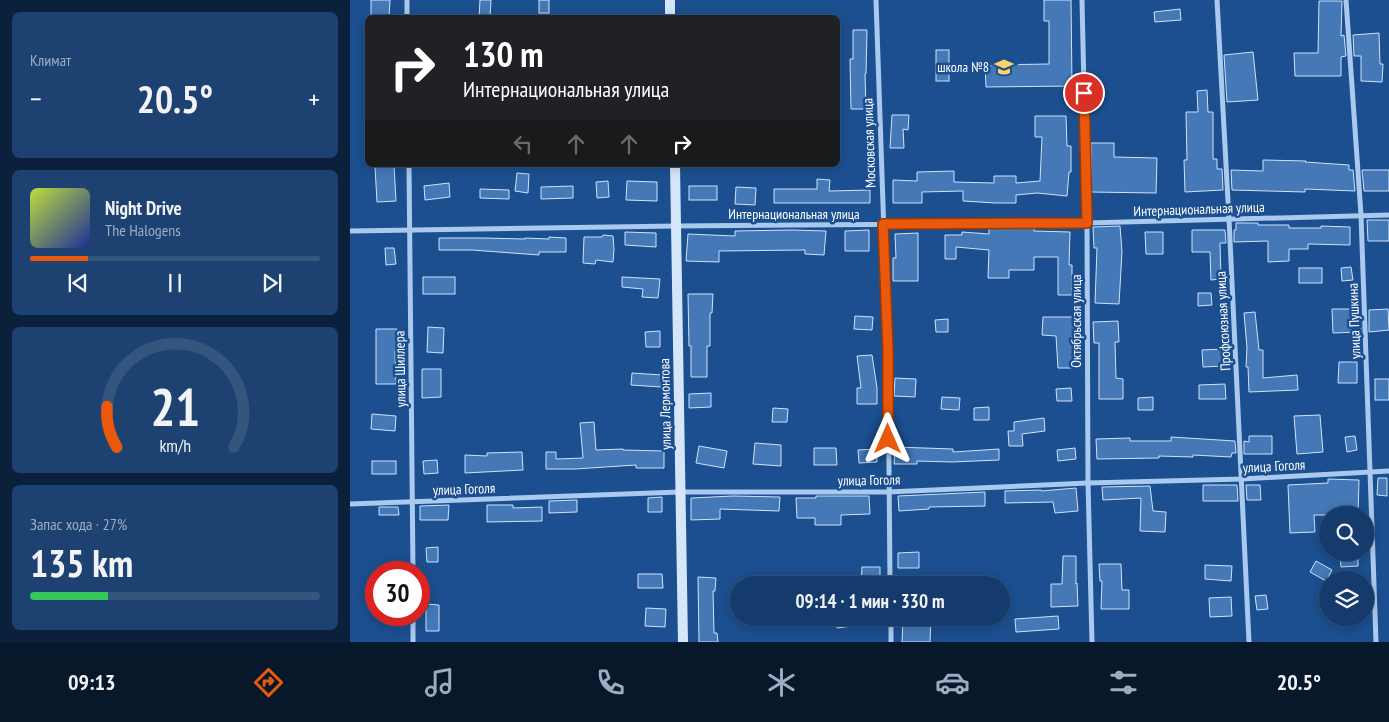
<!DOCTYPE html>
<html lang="ru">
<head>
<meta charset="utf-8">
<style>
  :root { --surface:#143b6b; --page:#1d4271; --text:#f1f3f6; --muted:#9dadc1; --line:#33557e; --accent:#ea580c }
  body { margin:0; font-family:"PT Sans Narrow",sans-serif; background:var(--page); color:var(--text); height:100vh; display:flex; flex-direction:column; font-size:19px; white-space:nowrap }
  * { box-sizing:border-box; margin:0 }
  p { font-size:16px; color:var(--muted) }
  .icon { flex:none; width:28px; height:28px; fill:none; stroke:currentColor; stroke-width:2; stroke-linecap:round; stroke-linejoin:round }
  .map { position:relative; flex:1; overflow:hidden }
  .details { display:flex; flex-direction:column; gap:12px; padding:12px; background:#0b203b; width:350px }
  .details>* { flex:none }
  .guide { position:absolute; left:15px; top:15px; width:475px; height:152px; border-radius:8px; box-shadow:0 2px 12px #0003,0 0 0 1px var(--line); background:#202124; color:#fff; overflow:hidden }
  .buttons { position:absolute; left:969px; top:506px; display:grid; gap:10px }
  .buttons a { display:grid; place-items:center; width:55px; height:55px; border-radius:50%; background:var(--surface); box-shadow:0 2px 12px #0003,0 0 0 1px var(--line); font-size:25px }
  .speed { position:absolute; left:15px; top:561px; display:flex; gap:10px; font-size:25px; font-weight:700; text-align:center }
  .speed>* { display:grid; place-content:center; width:65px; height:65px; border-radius:50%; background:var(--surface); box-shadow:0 2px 12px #0003,0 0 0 1px var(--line); line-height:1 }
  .speed .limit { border:8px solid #d22; background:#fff; color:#111 }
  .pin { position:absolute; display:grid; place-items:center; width:42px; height:42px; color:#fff; margin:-21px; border:2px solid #fff; border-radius:50%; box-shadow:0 1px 5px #0007 }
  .me { position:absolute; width:55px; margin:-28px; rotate:0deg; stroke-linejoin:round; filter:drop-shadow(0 0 4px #0008) }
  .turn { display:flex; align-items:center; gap:18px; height:105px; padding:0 15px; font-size:22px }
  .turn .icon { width:65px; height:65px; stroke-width:2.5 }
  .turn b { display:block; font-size:35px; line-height:42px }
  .lanes { display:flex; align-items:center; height:48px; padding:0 15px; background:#0003; justify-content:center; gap:25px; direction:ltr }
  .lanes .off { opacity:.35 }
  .big { font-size:38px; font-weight:800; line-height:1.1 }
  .details .widget { flex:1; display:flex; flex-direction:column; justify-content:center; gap:8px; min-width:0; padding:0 18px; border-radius:8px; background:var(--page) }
  .details .dial { align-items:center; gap:0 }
  .dial svg { height:130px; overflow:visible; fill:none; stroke:var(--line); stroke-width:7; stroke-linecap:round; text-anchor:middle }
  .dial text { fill:var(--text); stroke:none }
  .song { display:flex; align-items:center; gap:15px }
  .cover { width:60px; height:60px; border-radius:8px; background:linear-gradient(135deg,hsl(70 70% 55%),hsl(230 70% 35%)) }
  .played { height:5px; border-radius:2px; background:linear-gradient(90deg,var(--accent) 20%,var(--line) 20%) }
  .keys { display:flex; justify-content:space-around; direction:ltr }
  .heat { display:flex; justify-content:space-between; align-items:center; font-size:28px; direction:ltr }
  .charge { height:8px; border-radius:4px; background:linear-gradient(90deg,#34c759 27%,var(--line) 0) }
  .trip { position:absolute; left:380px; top:576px; width:280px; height:50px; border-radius:25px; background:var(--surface); box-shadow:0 2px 12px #0003,0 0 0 1px var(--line); font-weight:800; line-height:50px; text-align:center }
  .dock { display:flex; height:80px; justify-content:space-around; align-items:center; background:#08182b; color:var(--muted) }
  .dock .icon { width:35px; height:35px }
  .dock .selected { color:var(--accent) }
  .dock b { font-size:22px; color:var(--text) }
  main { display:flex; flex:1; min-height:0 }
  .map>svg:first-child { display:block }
</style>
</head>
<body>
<main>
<section class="details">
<div class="widget"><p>Климат</p>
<div class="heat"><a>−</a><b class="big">20.5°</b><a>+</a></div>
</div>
<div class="widget">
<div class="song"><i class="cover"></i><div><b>Night Drive</b><p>The Halogens</p></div></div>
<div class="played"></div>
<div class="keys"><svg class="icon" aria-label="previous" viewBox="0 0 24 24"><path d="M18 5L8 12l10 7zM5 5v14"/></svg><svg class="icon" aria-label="pause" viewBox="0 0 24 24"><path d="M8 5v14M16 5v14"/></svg><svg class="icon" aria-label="next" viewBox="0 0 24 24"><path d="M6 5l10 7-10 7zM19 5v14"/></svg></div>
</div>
<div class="widget dial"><svg viewBox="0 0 100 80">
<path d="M14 69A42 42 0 1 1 86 69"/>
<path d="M14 69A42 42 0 0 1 8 44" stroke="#ea580c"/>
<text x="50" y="56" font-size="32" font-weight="700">21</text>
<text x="50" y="72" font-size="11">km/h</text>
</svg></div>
<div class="widget"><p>Запас хода · 27%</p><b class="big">135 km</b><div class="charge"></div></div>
</section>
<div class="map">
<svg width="1039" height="642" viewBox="0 0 1039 642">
  <rect width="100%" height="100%" fill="#1b4f8f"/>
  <!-- building -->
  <g fill="#4478b7" stroke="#cfe3fa">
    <path d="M21 0H40L39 18H21Z"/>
    <path d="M130 0H141L140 18H129Z"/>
    <rect x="189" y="0" width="10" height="13"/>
    <path d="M694 0H721L722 86 636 87 635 65 699 64V21H694Z"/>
    <path d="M969 1H992L991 36 994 35 996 56 991 57V76H945L944 53H968Z"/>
    <path d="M830 9 831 20 805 22 804 12Z"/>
    <path d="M503 30H517L516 74H515L516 109H501L500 59H503Z"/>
    <path d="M1029 33 1030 64H1033L1032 82 1011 81V56H1004L1003 35Z"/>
    <rect x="586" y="50" width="13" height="31"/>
    <path d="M903 52 908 100 877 102 874 55Z"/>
    <path d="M857 90 858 112H863V159H867V169H872L873 190 835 192 834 160H837L836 112H848L847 91Z"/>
    <path d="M542 115H559L558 130 553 129 554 148H540Z"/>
    <path d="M685 116H716L717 146H721V172H719L717 196 687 193 666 195V203H645L613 201V191L572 192V203H543V180L567 181V172L604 171V182L644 183V176H666V183L690 181 692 137H685Z"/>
    <path d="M741 143H764V157L807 158 806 193 741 192Z"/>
    <path d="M913 160 956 161 955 162 999 165V170H1003L1005 191 955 189V192L882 190 881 170 913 171Z"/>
    <path d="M44 165 46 201 27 202 25 167Z"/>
    <path d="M1012 170H1039V191H1014Z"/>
    <path d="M167 173 179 174 178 193 165 191Z"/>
    <path d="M467 179 480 180 479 191 520 190V203H424V189H467Z"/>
    <path d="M258 181 259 197 247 198 246 182Z"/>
    <path d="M277 181 307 182V201L276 200Z"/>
    <path d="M99 183 100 197 75 200 74 186Z"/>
    <path d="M223 186V198L191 199V187Z"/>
    <rect x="339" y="186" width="28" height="14"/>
    <path d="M386 187 406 188 405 205 385 204Z"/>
    <path d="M130 189 159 190V199L130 198Z"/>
    <path d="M1017 220H1039V241H1018Z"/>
    <path d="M886 223H908V225H939V228H971V226L1000 227V245L958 244V249H939V261L918 262V241L884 242V230H886Z"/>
    <path d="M770 226 772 252 769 304 745 303 747 248H744L743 227Z"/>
    <path d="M639 228H684V231L720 232 719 265H722V295H708V257H684V270H659V278H638L639 250 606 247V259H595V235H612V232L639 234Z"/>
    <path d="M442 230 476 231 474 255 455 254V250L369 251V262L336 261 338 234 385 236V231Z"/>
    <path d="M519 230V251H495V231Z"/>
    <path d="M842 230H875L876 243H870L871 279 861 280 860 252H842Z"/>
    <path d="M275 232 306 233V247L275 245Z"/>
    <path d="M795 232H813V254H796Z"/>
    <path d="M568 233V281H543V258H546L545 234Z"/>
    <path d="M253 235 263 236 264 249 263 262 246 260 245 264 233 263 234 237H252Z"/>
    <path d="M199 237 216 238V252H189V255L122 250H89V238H133L175 239V238L199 239Z"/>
    <path d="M35 248H44L46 264 36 265Z"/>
    <path d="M1001 267 1003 280 992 281 991 268Z"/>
    <rect x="949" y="268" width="23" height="15"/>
    <rect x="73" y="277" width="32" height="17"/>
    <path d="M272 277 310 279 308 298 292 297 293 289 272 287Z"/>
    <path d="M848 293H861L862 305 848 306Z"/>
    <path d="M338 294H363L362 313H360V346H357V377H341V346H339Z"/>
    <path d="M982 309H1003V311H1010L1011 332 983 333Z"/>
    <path d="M1038 309 1039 330 1019 332V310Z"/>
    <path d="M905 312 909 350H913V378L947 375 948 390 899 392 898 367H896L897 348 894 313Z"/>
    <path d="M505 316 523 317 522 330 504 329Z"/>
    <path d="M693 317H724V336H722L724 368H708L706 336 692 335Z"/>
    <path d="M598 319V332H586L585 320Z"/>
    <path d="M768 321 769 342H765L766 378 773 379V399H749V343H744L743 322Z"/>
    <path d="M78 327 94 328 93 353 77 352Z"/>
    <path d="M26 329H47L48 351H45L46 384H26Z"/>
    <path d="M310 331V347H296L295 332Z"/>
    <path d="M873 349 874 366 853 367 852 350Z"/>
    <path d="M522 355 527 388V404H507V388H511L507 356Z"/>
    <path d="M989 362H1007V383H988Z"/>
    <path d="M72 369H91V397L72 398Z"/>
    <path d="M282 373 312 375 311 387 281 385Z"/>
    <path d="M545 378 566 379 565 397 544 396Z"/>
    <rect x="1025" y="379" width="14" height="21"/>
    <path d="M875 384 876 399H849V385Z"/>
    <path d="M721 388 722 401H707L706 389Z"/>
    <path d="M361 393V407L339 408V394Z"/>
    <path d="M592 397 610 398 609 410 591 409Z"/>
    <path d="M803 397V410H788V398Z"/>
    <path d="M639 407V420H624V408Z"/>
    <path d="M423 408 438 409 437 422H422Z"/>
    <path d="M22 414 46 416 45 431 21 429Z"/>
    <path d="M970 415 973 452 947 454 944 416Z"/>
    <path d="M694 418 695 431 672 434 673 446H659L658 431H664V422Z"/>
    <path d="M244 422 246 450 273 449V450L314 451V468H286V465L225 469H196V452H206V459L233 458 230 423Z"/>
    <path d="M899 436H922V454H894V441L899 442Z"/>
    <path d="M1005 436 1007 450 997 452 995 437Z"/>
    <path d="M821 437 885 441 886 453H882L881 457 843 455V457L809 456V458L747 459 746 439 780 438V441H821Z"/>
    <path d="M405 443 431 445V466L403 464Z"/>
    <path d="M349 446 377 451 374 468 346 463Z"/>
    <path d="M545 447 603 449V452L649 449V460L602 462 567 461V464H544Z"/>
    <path d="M464 448H486L487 465H464Z"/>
    <path d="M725 448 726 459 708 461 707 450Z"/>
    <path d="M527 449V462L509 463 508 450Z"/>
    <path d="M172 452 173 470 115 473V455L137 456V453Z"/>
    <path d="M87 460 88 473 74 474 73 461Z"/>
    <rect x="22" y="461" width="24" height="13"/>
    <path d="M1028 478H1037V496L1027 495Z"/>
    <path d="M978 479 1009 480 1008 515H964L965 532 940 533 938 485 978 483Z"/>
    <path d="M853 485H887L888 501H853Z"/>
    <path d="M896 485H910L911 500H897Z"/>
    <path d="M800 486 803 511 816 512 815 532 790 531 791 498 753 500 752 487Z"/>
    <path d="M726 488 728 511 705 513 703 502 655 503V491L691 490V491Z"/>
    <path d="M635 492V506L579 507V509L549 511 548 496Z"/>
    <path d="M383 496 430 497 429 511 370 509V519L341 520V498Z"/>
    <path d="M466 496H519L520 514 491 515V525H465V518H447L446 498H466Z"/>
    <path d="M312 497V512H298V498Z"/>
    <path d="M227 500V512L199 513V501Z"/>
    <path d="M99 505 98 520H70V506Z"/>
    <path d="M137 505H163V508L192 507V521L137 522Z"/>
    <path d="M29 507H48L49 515H29Z"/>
    <path d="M88 547V562H77L76 548Z"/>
    <path d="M569 552V568H548V553Z"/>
    <path d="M1008 554V566L991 567 990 555Z"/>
    <path d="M713 556H726V584L727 583 728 606 701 607V584H712Z"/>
    <path d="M966 561 982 570 976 581 960 572Z"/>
    <path d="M749 564H771L772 590H779V609H751L752 581H750Z"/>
    <path d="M855 565 882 566 881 581 855 579Z"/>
    <path d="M512 567H530V585H511Z"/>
    <path d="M288 574H312L313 588H288Z"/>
    <path d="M348 577 366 578 365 591H363L364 633H367L368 642H349Z"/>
    <path d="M916 595 918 609 907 610 905 596Z"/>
    <path d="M881 597 882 616 860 617 859 598Z"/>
    <path d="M76 604 89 605V631H76Z"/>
    <path d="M296 608 316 609 315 627 295 626Z"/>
    <path d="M708 616 709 629 666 632 665 619Z"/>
    <path d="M486 618H500L502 626 487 628Z"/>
    <path d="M553 618H581L580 642H552Z"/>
  </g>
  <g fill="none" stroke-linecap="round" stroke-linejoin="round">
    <!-- street -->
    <g stroke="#a9c9ee" stroke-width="5">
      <path d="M57 0V18"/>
      <path d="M526 0 538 350 540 585"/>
      <path d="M732 0 737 223 738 483 742 642"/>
      <path d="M867 0 879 219 899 642"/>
      <path d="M996 0 1011 215 1026 642"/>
      <path d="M59 165 63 572"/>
      <path d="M0 231 326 226 737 223 1039 215"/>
      <path d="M0 504 330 492H538L738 483 892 479 1039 471"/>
      <path d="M63 615V642"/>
      <path d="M541 618V642"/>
    </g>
    <!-- secondary -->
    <g stroke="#d6e6fa" stroke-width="10">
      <path d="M320 0V18"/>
      <path d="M325 165 333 642"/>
    </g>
  </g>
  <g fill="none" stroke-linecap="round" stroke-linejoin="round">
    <!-- route casing -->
    <g stroke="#983908" stroke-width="12">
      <path id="route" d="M538 439V350L533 224 737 223 734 93"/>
    </g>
    <!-- route -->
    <use href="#route" stroke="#ea580c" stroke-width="9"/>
  </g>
  <!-- icons -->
  <defs>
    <g id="school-bare" transform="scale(1.5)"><path d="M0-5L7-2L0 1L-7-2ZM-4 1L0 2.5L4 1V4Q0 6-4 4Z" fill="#ffd166" stroke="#1b4f8f" stroke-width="2.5" paint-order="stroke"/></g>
  </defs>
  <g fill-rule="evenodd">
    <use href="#school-bare" x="654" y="67"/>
  </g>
  <g text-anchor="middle" stroke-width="5" stroke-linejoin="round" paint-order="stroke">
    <!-- poi labels -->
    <g font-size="14" fill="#fff" stroke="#1b4f8f" text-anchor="end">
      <text x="639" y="72">школа №8</text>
    </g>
    <!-- street labels -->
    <g font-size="14" fill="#fff" stroke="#1b4f8f">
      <text transform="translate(519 143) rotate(-92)" y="5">Московская улица</text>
      <text transform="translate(849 209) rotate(-2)" y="5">Интернациональная улица</text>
      <text x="444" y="219">Интернациональная улица</text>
      <text transform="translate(726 321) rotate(-90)" y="5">Октябрьская улица</text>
      <text transform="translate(873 321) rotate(-93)" y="5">Профсоюзная улица</text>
      <text transform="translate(1004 321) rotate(-92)" y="5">улица Пушкина</text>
      <text transform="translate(50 369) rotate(-91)" y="5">улица Шиллера</text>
      <text transform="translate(315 404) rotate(-91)" y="5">улица Лермонтова</text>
      <text transform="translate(924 466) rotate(-3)" y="5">улица Гоголя</text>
      <text transform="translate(519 480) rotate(-1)" y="5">улица Гоголя</text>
      <text transform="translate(114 489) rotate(-2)" y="5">улица Гоголя</text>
    </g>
  </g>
</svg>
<div class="buttons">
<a><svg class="icon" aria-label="search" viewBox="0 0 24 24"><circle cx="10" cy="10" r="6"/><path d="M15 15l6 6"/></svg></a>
<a><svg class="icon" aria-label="layers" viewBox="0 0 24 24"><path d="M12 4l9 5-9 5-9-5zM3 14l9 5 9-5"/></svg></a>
</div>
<div class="speed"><div class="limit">30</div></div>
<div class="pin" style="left:734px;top:93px;background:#d93025"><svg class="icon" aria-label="arrive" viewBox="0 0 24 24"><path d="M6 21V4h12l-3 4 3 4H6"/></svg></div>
<svg class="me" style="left:538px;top:439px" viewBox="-20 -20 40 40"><path d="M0-17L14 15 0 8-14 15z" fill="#ea580c" stroke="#fff" stroke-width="4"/></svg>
<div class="trip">09:14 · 1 мин · 330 m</div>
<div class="guide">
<div class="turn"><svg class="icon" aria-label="right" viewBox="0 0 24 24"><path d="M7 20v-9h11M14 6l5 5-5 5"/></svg><div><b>130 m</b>Интернациональная улица</div></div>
<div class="lanes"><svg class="icon off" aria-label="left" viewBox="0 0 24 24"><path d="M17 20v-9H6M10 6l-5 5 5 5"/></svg><svg class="icon off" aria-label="ahead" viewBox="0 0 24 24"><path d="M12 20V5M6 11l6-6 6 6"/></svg><svg class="icon off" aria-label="ahead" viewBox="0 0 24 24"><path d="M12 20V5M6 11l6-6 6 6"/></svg><svg class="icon" aria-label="right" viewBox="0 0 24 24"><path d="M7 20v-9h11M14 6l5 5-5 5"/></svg></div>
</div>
</div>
</main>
<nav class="dock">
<b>09:13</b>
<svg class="icon selected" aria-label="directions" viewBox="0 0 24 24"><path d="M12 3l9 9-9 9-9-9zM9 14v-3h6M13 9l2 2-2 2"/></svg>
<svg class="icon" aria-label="music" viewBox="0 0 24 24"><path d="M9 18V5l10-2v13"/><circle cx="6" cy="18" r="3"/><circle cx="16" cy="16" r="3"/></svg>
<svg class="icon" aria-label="phone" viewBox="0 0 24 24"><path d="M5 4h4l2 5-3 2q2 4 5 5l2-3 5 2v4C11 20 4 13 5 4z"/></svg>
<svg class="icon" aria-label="climate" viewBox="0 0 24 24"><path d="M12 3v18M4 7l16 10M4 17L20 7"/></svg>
<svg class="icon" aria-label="car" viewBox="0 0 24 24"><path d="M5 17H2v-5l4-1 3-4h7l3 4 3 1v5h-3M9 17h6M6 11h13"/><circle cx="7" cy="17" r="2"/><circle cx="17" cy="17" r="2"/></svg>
<svg class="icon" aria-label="filters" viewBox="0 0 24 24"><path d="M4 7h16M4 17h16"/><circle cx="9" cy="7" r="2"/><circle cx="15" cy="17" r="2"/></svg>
<b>20.5°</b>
</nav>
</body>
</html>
